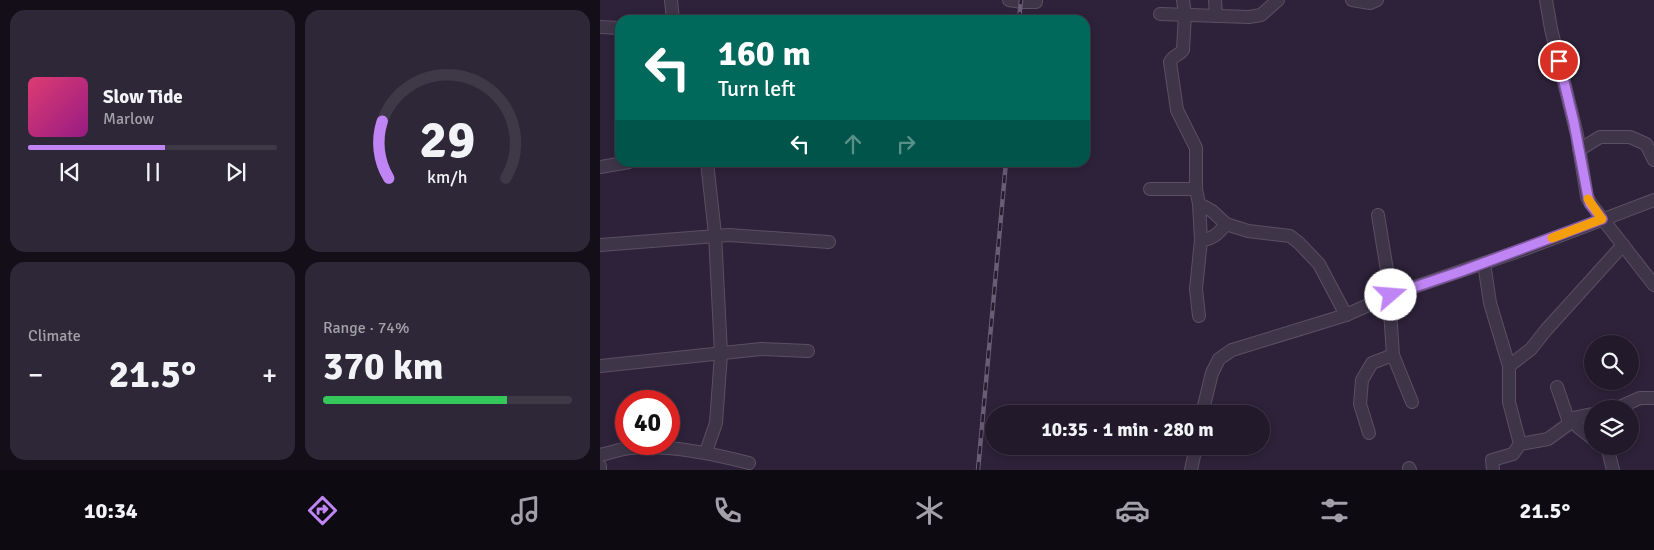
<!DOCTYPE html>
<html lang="en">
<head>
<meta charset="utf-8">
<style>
  :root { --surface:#221a2b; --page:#2e2737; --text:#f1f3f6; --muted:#a2a1a9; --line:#3f3847; --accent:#c085f5 }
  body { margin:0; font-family:Signika,sans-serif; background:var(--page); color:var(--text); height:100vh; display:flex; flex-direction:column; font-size:19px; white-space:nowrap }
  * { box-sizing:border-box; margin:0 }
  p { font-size:16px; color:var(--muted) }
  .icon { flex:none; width:28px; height:28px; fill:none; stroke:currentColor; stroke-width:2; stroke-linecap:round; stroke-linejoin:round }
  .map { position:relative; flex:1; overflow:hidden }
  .drawer { display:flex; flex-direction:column; gap:10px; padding:10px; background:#130e18; width:600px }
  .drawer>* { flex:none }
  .top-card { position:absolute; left:15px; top:15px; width:475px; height:152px; border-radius:15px; box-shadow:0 2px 8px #0003,0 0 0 1px var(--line); background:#00695c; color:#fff; overflow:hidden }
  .buttons { position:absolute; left:984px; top:335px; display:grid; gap:10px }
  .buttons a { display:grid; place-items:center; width:55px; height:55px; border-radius:50%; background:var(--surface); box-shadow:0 2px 8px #0003,0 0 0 1px var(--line); font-size:25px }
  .speed { position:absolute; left:15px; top:390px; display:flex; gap:10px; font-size:25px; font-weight:700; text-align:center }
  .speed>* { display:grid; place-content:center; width:65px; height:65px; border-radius:50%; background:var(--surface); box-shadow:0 2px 8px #0003,0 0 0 1px var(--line); line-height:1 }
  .speed .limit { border:8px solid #d22; background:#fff; color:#111 }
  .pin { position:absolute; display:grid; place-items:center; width:42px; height:42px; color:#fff; margin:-21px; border:2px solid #fff; border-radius:50%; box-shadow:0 1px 5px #0007 }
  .me { position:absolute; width:55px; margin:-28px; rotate:72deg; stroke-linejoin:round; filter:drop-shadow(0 0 4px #0008) }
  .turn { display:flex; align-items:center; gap:18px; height:105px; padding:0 20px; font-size:22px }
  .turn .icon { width:65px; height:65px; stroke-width:2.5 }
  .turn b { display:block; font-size:35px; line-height:42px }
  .lanes { display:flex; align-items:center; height:48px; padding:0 20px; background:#0003; justify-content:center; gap:25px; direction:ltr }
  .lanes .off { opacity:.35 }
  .big { font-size:38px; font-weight:700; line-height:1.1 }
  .drawer .tile { flex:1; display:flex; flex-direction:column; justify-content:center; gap:8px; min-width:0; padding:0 18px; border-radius:15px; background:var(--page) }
  .drawer .dial { align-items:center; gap:0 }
  .dial svg { height:130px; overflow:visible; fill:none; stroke:var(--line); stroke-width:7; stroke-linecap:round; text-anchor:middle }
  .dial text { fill:var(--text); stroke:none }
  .song { display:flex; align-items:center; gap:15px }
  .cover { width:60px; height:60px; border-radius:8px; background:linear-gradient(135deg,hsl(340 70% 55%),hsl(310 70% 35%)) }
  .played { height:5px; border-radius:2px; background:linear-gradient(90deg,var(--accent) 55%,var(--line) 55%) }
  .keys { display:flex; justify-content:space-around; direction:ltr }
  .heat { display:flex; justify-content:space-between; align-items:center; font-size:28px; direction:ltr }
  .charge { height:8px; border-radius:4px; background:linear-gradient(90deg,#34c759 74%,var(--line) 0) }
  .drawer .tiles { flex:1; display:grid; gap:10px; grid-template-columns:repeat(2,1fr) }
  .trip { position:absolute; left:385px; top:405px; width:285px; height:50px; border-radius:25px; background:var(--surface); box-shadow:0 2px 8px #0003,0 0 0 1px var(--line); font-weight:700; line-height:50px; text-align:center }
  .menu { display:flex; height:80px; justify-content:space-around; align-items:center; background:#0e0a11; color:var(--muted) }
  .menu .icon { width:35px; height:35px }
  .menu .selected { color:var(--accent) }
  .menu b { font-size:22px; color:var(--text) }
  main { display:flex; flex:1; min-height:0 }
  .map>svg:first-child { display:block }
</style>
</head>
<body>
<main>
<section class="drawer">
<div class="tiles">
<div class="tile">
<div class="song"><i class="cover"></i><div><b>Slow Tide</b><p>Marlow</p></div></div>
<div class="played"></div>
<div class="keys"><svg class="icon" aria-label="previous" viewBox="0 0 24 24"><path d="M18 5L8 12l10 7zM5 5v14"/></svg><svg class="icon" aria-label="pause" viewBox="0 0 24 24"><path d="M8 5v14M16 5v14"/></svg><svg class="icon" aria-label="next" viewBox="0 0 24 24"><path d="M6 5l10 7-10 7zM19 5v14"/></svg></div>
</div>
<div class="tile dial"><svg viewBox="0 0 100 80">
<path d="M14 69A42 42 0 1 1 86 69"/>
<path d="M14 69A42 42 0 0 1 10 34" stroke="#c085f5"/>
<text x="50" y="56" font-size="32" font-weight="700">29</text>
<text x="50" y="72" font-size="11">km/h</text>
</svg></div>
<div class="tile"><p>Climate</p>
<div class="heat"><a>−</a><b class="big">21.5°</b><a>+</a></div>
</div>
<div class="tile"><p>Range · 74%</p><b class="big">370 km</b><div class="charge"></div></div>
</div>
</section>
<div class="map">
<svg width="1054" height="470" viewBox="0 0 1054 470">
  <rect width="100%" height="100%" fill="#2d2239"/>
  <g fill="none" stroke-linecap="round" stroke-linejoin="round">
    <!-- minor casing -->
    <g stroke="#5a5064" stroke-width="14">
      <g id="minor">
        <path d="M71 0 73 20"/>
        <path d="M409 0 421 2H436V0"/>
        <path d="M583 0 585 14 583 50C580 55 572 56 570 62L577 110 596 148V189"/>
        <path d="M615 0 616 16"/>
        <path d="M752 0 770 3 777 0"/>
        <path d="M946 0 951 29 977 135 987 197 991 204 1054 285"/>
        <path d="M560 14 649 17 661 15 678 0"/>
        <path d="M0 27 20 28"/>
        <path d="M979 150 1000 137H1030L1046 144 1054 160"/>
        <path d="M0 167 29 162"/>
        <path d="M550 189H596L599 204 612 211 626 224 648 231 690 236 699 243 719 264 746 315"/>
        <path d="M599 204 601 240"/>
        <path d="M778 215 791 295"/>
        <path d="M0 245 129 235 229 242"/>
        <path d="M884 263 890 303 909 366"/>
        <path d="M789 296 793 355 812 402"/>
        <path d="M599 316 596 289 601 240C612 240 619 233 626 224"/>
        <path d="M0 366 161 349 208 351"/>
        <path d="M957 387 968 419 992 414"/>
        <path d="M1015 409 1040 398H1054"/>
        <path d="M602 414 612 373 619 359 632 350 746 315 791 295 925 249 1054 200"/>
        <path d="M968 419 970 423 948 439 920 444 909 402V366L931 349 946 330 1023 245"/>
        <path d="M974 419 978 427 992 438"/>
        <path d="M769 433 760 404 762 380 772 363 793 355"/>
        <path d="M1004 446 1008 450 1013 470"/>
        <path d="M106 452 116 423 121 354 115 234 107 162"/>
        <path d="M0 455C10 453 20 449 30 448 70 445 110 453 149 463"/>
        <path d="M0 466V470"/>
        <path d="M809 468 810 470"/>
        <path d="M591 470 596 446"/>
        <path d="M893 470 892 460 913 454 920 444"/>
      </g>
    </g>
    <!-- minor -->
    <use href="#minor" stroke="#3f3549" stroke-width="12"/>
    <!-- rail casing -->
    <g stroke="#695c75" stroke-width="4.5">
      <g id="rail">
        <path d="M419 20 421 0"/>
        <path d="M378 470 406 162"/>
      </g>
    </g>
    <!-- rail -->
    <use href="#rail" stroke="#241b2e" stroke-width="2.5" stroke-dasharray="8" stroke-linecap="butt"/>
  </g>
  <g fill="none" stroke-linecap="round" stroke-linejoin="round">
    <!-- route casing -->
    <g stroke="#7d569f" stroke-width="12">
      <path id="route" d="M791 295 862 271 1002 219 990 204 988 197 974 123 959 61"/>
    </g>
    <!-- route -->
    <use href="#route" stroke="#c085f5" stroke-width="9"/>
    <!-- slow -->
    <path stroke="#f59e0b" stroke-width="9" d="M952 238 1002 219 988 199"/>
  </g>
</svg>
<div class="buttons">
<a><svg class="icon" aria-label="search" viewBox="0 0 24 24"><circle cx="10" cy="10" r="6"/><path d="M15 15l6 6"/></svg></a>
<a><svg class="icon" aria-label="layers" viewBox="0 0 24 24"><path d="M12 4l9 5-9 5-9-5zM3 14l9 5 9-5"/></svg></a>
</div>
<div class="speed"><div class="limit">40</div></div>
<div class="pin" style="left:959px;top:61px;background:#d93025"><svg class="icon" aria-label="arrive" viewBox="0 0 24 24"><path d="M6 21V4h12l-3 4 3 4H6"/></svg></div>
<svg class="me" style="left:791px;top:295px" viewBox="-20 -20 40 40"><circle r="19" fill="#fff"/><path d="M0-13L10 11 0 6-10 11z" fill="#c085f5"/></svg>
<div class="trip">10:35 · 1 min · 280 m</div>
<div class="top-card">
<div class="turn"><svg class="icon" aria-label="left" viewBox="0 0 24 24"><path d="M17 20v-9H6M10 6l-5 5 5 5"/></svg><div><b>160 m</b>Turn left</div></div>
<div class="lanes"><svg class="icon" aria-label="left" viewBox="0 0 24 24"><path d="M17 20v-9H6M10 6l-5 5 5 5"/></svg><svg class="icon off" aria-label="ahead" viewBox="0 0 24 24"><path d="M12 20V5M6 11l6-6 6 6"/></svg><svg class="icon off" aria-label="right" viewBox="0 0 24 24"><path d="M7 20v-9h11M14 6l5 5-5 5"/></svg></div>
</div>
</div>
</main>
<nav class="menu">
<b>10:34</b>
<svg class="icon selected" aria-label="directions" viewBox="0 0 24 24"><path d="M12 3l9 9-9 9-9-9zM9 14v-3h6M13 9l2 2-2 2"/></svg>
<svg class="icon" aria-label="music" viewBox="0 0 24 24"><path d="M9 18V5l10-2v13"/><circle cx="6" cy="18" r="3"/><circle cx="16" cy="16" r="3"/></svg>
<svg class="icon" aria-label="phone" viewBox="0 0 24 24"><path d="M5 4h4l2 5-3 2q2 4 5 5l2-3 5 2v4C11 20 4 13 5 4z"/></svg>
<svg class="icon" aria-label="climate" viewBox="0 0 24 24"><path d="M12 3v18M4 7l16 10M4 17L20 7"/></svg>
<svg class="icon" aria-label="car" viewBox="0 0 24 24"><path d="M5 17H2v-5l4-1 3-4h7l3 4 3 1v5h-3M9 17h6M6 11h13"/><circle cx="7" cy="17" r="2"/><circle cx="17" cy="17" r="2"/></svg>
<svg class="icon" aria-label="filters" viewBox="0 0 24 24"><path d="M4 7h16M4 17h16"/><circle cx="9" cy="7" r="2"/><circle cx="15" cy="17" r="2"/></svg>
<b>21.5°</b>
</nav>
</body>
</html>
